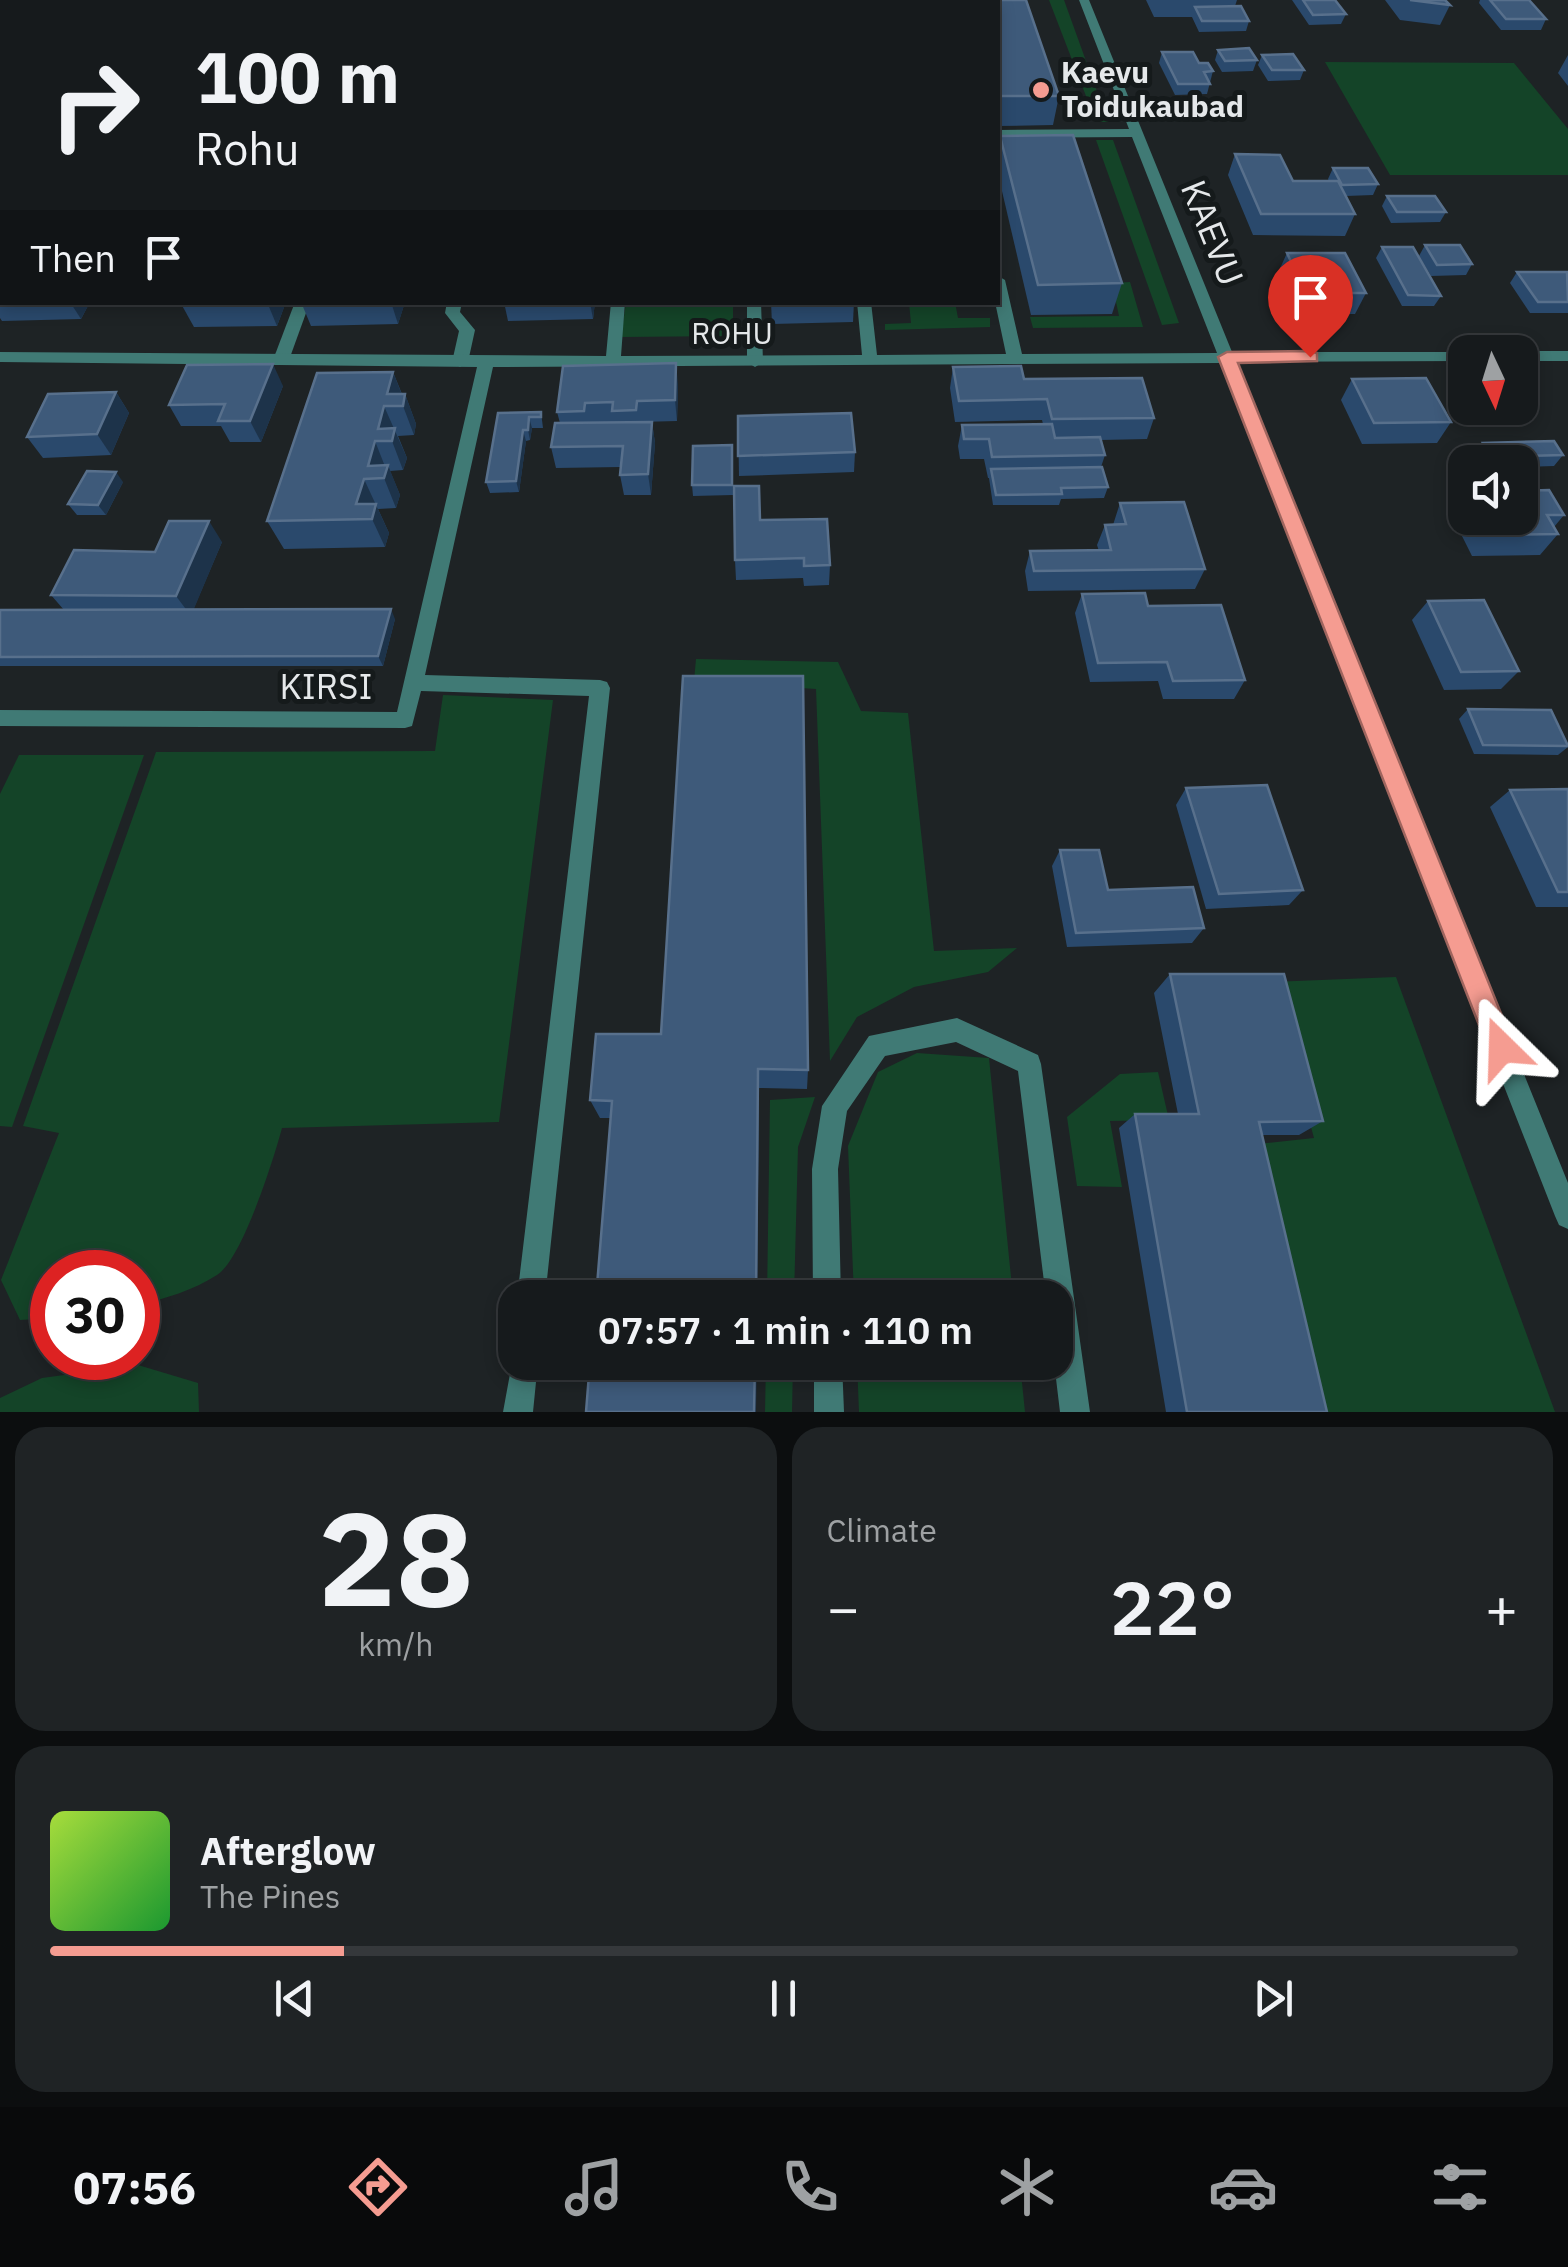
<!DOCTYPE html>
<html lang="en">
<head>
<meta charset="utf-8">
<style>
  :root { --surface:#161a1c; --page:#1f2325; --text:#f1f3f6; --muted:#9ea1a3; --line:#35383b; --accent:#f59c91 }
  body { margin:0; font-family:"IBM Plex Sans",sans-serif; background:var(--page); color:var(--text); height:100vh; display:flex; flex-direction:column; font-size:38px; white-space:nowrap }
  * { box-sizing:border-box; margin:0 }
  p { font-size:32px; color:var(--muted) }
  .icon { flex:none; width:55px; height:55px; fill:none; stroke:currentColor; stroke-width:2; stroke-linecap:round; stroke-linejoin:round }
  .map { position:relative; height:1412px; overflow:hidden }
  .panel { display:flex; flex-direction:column; gap:15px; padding:15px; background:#0c0e0f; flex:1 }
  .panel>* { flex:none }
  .banner { position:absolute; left:0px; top:0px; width:1000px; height:305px; box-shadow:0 5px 15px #0003,0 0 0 2px var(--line); background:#161a1c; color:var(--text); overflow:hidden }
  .needle { width:65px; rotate:176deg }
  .controls { position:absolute; left:1448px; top:335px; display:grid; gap:20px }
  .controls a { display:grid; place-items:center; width:90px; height:90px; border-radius:20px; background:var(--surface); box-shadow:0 5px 15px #0003,0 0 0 2px var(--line); font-size:50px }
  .speed { position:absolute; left:30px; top:1250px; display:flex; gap:20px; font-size:50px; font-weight:700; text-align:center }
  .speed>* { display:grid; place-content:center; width:130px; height:130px; border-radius:50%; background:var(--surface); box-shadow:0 5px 15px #0003,0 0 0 2px var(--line); line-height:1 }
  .speed .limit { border:15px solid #d22; background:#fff; color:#111 }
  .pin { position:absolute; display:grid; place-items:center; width:85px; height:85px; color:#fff; margin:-102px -42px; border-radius:50% 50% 50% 0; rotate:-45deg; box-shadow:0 0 10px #0007 }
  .pin .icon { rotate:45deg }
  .me { position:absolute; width:110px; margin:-55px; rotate:338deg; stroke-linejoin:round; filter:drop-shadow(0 0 8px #0008) }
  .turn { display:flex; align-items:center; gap:35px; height:210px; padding:0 30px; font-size:45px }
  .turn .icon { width:130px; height:130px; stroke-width:2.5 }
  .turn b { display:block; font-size:70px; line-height:85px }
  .then { display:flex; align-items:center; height:95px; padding:0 30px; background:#0003; gap:20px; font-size:38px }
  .big { font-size:75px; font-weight:600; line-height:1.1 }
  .panel .card { flex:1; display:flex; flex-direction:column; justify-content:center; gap:15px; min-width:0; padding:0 35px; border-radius:30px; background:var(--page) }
  .panel .dial { align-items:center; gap:0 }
  .dial b { font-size:130px; line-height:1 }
  .song { display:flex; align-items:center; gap:30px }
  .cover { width:120px; height:120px; border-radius:15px; background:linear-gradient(135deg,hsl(80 70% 55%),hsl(130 70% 35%)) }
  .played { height:10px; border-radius:5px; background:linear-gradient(90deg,var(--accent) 20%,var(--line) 20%) }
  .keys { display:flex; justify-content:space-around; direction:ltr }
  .heat { display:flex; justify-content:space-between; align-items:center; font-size:55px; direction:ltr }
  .panel .tiles { flex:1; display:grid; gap:15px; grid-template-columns:1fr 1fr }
  .card:last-child { grid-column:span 2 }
  .trip { position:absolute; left:498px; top:1280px; width:575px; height:100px; border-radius:30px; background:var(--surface); box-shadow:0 5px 15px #0003,0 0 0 2px var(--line); font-weight:600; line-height:100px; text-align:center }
  .tab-bar { display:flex; height:160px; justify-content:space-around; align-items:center; background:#090a0b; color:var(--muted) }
  .tab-bar .icon { width:70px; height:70px }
  .tab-bar .active { color:var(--accent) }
  .tab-bar b { font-size:45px; color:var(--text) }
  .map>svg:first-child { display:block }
</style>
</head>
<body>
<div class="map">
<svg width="1568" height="1412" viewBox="0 0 1568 1412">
  <rect width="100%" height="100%" fill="#1e2325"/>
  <!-- green -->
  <g fill="#144428">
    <path d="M1049 0H1064L1108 122H1096Z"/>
    <path d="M1325 62 1514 63 1568 129V175H1390Z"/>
    <path d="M1096 140H1113L1179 323 1162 325Z"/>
    <path d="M1130 282 1143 327 1033 328 1030 317 1119 316 1112 283Z"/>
    <path d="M955 302 958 318H990V327L885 330V324L911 323 909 303Z"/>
    <path d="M626 303H733V336L621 337Z"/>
    <path d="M696 659 838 662 861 711 908 713 934 951 1017 948 988 972 914 987 857 1017 830 1061 816 689 694 681Z"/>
    <path d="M443 695 553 700 499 1122 282 1128C274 1158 242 1260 217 1275 194 1290 164 1299 138 1305V1272H52V1318L20 1320 1 1280 59 1133 23 1126 156 752 435 751Z"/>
    <path d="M19 755H144L12 1127 0 1126V794Z"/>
    <path d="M1396 977 1555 1412H1311L1248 1145 1314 1138 1271 982Z"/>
    <path d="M917 1053 989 1058 1013 1297H854L848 1146 878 1072Z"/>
    <path d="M1158 1072 1169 1120 1110 1121 1122 1187 1077 1186 1067 1117 1120 1074Z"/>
    <path d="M815 1097 798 1147 794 1297H767L770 1100Z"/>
    <path d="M766 1363H793L792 1412H765Z"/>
    <path d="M857 1363H1020L1025 1412H859Z"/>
    <path d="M138 1365 198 1383 199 1412H0V1398L42 1378Z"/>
  </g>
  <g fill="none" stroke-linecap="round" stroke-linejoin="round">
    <!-- lane -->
    <g fill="#407a75" fill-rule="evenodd">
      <rect x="747" y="0" width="10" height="2"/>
      <path d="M295 302H310L289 360 281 365 275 364 273 360Z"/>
      <path d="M447 302H462L460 312 475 330 468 362 460 367 452 362 459 331 445 313Z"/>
      <path d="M747 302H761L763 362 755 367 747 362Z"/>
    </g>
    <!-- street -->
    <g fill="#407a75" fill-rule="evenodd">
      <rect x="643" y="0" width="10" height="2"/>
      <rect x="828" y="0" width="10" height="2"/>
      <rect x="929" y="0" width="10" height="2"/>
      <path d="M1079 0H1089L1232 352H1471H1465V361L1236 362 1568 1183V1229L1559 1225 1555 1216 1220 363 493 367 425 675 600 680 607 682 610 688 545 1298H517L589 696 421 691 412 726 405 728 0 726V710L397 712 477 367 0 362V352L606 356 611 302H625L621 356 862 355 857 302H871L877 355 1006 354 995 302 998 276 1005 280 1022 354 1217 353 1132 137 998 138V130L1129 129Z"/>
      <path d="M1520 351H1568V361H1520V352H1514Z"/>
      <path d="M957 1018 1038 1055 1041 1064 1090 1412H1060L1054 1362 1055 1298H1046L1018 1071 956 1042 885 1056 847 1111 838 1169 841 1298H813L812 1169 822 1106 869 1036Z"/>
      <path d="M514 1352 515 1362H538L533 1412H503Z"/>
      <path d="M814 1362H842L844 1412H814Z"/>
    </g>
  </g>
  <!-- wall -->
  <g fill="#2a496c">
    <path d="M68 0H130L68 1Z"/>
    <path d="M250 0H313L312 2H250Z"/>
    <path d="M952 0H1026L1059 96 1053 125 998 126V2H952Z"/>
    <path d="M1146 0H1237L1235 6 1249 21 1246 31 1199 32 1192 17H1154Z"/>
    <path d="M1292 0H1335L1346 14 1341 24 1309 25Z"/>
    <path d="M1385 0H1445L1450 5 1440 25 1400 20Z"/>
    <path d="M1480 0H1529L1546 19 1541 30H1501L1479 3Z"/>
    <rect x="0" y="50" width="2" height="59"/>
    <path d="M1218 50 1257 60 1253 71 1222 72 1215 60Z"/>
    <path d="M1162 52 1199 63 1213 71 1207 94 1175 95 1159 63Z"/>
    <path d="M1262 55 1304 70 1300 80 1268 81 1258 65Z"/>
    <path d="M1568 55V86L1558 73Z"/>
    <path d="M1000 136 1122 283 1112 314 1031 315 998 174V153Z"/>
    <path d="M1235 154 1293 181H1329L1328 179 1333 168 1378 184 1373 195 1346 196 1355 214 1345 236 1253 235 1228 175Z"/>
    <path d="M1387 196 1446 212 1440 222 1391 223 1382 206Z"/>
    <path d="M1425 245 1472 264 1466 275 1431 276 1419 256Z"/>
    <path d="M1382 247 1441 296 1434 306H1402L1376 258Z"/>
    <path d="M1287 253 1366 293 1355 314H1295L1277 275Z"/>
    <path d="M1517 272 1568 273V313H1530L1510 283Z"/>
    <path d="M2 275V302H90L81 319 2 321 0 318V279Z"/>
    <path d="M180 302H286L277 326 194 327Z"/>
    <path d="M301 302H405L398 324 311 326Z"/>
    <path d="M504 302H595L593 319 508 321Z"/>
    <path d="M771 302H854L853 322 772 324Z"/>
    <path d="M563 366 678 384 677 421 640 422H652L655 443 651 495H624L620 475 621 467 556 468 551 447 560 423 557 412Z"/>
    <path d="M953 367 1024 379 1154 418 1147 439 1101 440 1105 455 1101 467 1108 487 1104 498 1061 499 1059 505H993L989 478H988L984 459H960L958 446 962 425 1043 424 1042 420 955 422 950 388Z"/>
    <path d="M393 372 402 394H405L416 424 414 435 398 436 407 458 403 470 390 471 400 495 396 508 378 509 389 533 385 547 284 549 267 521Z"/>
    <path d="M1352 379 1451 422 1437 443 1362 444 1341 400Z"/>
    <path d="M283 386 261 442H230L221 426H181L169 405Z"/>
    <path d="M116 392 129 413 111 455 43 458 27 437Z"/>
    <path d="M541 412 543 428H532L530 440 526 441 519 492 490 493 486 482 498 413Z"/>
    <path d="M738 416 855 452 854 472 739 476Z"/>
    <path d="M1483 443 1563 455 1554 466 1520 467V462H1481L1476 453Z"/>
    <path d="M732 445 733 495 693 496 692 485Z"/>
    <path d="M123 482 106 515H77L68 504Z"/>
    <path d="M1465 492V518H1520L1564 515 1554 527 1558 534 1540 555 1472 556 1450 512Z"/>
    <path d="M1120 503 1205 569 1195 589 1028 591 1025 571 1030 551H1099L1097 545 1105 525H1113Z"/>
    <path d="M760 520 830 565 829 585 804 586 803 578 736 580 735 560Z"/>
    <path d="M222 542 193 610 395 619 383 666H0V610H64L51 595 155 552Z"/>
    <path d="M1082 594 1148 606 1245 680 1234 699H1163L1158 681 1090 682 1075 613Z"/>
    <path d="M1428 601 1519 671 1501 689 1444 690 1412 620Z"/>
    <path d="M1468 709 1568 747 1558 755 1474 754 1459 719Z"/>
    <path d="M1186 788 1303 890 1289 905 1206 909 1176 805Z"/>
    <path d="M1568 789V907H1536L1490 807 1510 790Z"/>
    <path d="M1060 850 1108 890 1204 928 1192 943 1067 947 1052 866Z"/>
    <path d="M1170 974 1323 1121 1299 1135H1262L1327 1412H1166L1119 1128 1135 1114H1178L1154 993Z"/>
    <path d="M596 1034 808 1070 807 1089 759 1088 757 1298H596L611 1118H600L590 1100Z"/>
  </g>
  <!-- shaded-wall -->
  <g fill="#1d334a">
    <path d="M430 0H447L446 2H429Z"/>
    <path d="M70 302H90L81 319Z"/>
    <path d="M267 302H286L277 326Z"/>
    <path d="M391 302H405L398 324Z"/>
    <path d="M590 302H595L593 319Z"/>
    <path d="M676 363 678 384 677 421 675 400Z"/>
    <path d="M273 364 283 386 261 442 250 421Z"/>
    <path d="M393 372 404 400 405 394 416 424 414 435 403 406 387 394Z"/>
    <path d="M116 392 129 413 111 455 97 434Z"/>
    <path d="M384 406 407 458 403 470 392 441 378 429Z"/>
    <path d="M529 417 532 428 530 440 528 430Z"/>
    <path d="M652 422 655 443 651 495 648 474Z"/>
    <path d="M523 430 526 441 519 492 516 481Z"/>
    <path d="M375 441 386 469 388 465 400 495 396 508 384 478 368 466Z"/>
    <path d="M116 472 123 482 106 515 98 505Z"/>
    <path d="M364 479 389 533 385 547 372 519 356 504Z"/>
    <path d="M209 521 222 542 191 616 176 596Z"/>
    <path d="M391 609 395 619 383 666 378 656Z"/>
    <path d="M758 1069 759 1088 757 1298H756Z"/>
    <path d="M755 1362H757L756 1412H754Z"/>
  </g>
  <!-- building -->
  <g fill="#3e5a7a" stroke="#58708c" stroke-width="2.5">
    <path d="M0 0H43L42 2H2V13H0Z"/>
    <path d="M367 0H430L429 2H366Z"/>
    <path d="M561 0H625L624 2H561Z"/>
    <path d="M764 0H827L828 2H764Z"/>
    <path d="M963 0H1026L1059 96H998V2H963Z"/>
    <path d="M1303 0H1335L1346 14 1313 15Z"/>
    <path d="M1410 0H1445L1450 5Z"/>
    <path d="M1490 0H1529L1546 19H1506Z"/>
    <path d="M1241 6 1249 21H1202L1195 7Z"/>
    <path d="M1249 48 1257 60 1225 61 1218 50Z"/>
    <path d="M0 50H2V63L0 66Z"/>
    <path d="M1162 52H1193L1199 63H1208L1213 71 1204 72 1210 84H1178Z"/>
    <path d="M1293 54 1304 70H1272L1262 55Z"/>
    <path d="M2 63V89H0V66Z"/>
    <path d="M1073 135 1122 283 1038 285 1000 136Z"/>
    <path d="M0 137H2L1 164H0Z"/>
    <path d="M1235 154 1280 155 1293 181H1338L1355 214H1261Z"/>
    <path d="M1333 168H1368L1378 184 1342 185Z"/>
    <path d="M1387 196H1435L1446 212H1397Z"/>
    <path d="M1425 245H1460L1472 264 1437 265Z"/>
    <path d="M1382 247H1413L1441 296 1408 295Z"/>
    <path d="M1287 253H1345L1366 293H1305Z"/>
    <path d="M1517 272H1567L1568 302H1538Z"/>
    <path d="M2 275V299H0V279Z"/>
    <path d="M676 363 675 400 637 401 636 410 612 411 613 402 585 403 584 411 557 412 563 366Z"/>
    <path d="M273 364 250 421H218L225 404 169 405 187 365Z"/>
    <path d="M1021 366 1024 379 1142 378 1154 418 1052 419 1047 399 959 401 953 367Z"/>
    <path d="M393 372 387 394H405L403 406H384L378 429 395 428 392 441H375L368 466 388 465 384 478 364 479 356 504H376L372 519 267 521 317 373Z"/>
    <path d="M1426 378 1451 422 1374 423 1352 379Z"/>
    <path d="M116 392 97 434 27 437 48 394Z"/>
    <path d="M541 412V417H529L528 430H523L516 481 486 482 498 413Z"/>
    <path d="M851 413 855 452 738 456V416Z"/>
    <path d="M652 422 648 474 620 475 623 446 551 447 555 423Z"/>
    <path d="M1052 424 1055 438 1100 437 1105 455 992 457 989 439H964L962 425Z"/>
    <path d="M1554 441 1563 455 1492 457 1483 443Z"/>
    <path d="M732 445V485H692L693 446Z"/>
    <path d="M1102 467 1108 487 1061 488 1062 494 996 495 991 469Z"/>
    <path d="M87 471 116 472 98 505 68 504Z"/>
    <path d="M734 486H759L760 520 827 519 830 565 804 566V558L735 560Z"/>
    <path d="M1549 490 1564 515H1547L1558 534 1488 535 1478 518H1520V491Z"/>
    <path d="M1184 502 1205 569 1034 571 1030 551 1111 550 1105 525 1126 524 1120 503Z"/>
    <path d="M169 521H209L176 596 51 595 74 550 155 552Z"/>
    <path d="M1145 593 1148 606 1221 605 1245 680 1173 681 1167 662 1098 663 1082 594Z"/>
    <path d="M1484 600 1519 671 1461 672 1428 601Z"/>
    <path d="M391 609 378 656 0 657V610Z"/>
    <path d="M683 676H803L808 1070 758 1069 756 1298H596L612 1101 590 1100 596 1034H661Z"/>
    <path d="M1468 709 1551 710 1568 746 1483 745Z"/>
    <path d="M1267 785 1303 890 1219 894 1186 788Z"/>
    <path d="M1568 789V892H1558L1510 790Z"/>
    <path d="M1060 850H1099L1108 890 1193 887 1204 928 1076 933Z"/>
    <path d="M1170 974H1284L1323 1121 1259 1122 1327 1412H1187L1135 1114H1199Z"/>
    <path d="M590 1362H755L754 1412H586Z"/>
  </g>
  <!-- route -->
  <path fill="#f59c91" stroke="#9f655e" stroke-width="2.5" d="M1310 351 1317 353V361L1238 363 1515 1048 1511 1058 1502 1062 1492 1058 1488 1048 1218 357 1227 352Z"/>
  <!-- markers -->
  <circle fill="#f59c91" stroke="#151a1b" stroke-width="4" cx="1041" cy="90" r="10"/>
  <g text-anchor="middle" stroke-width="10" stroke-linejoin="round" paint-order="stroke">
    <!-- far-poi labels -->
    <g font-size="30" font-weight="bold" fill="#e5e8ea" stroke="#151a1b" text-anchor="start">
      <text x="1061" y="83">Kaevu<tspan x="1061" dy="34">Toidukaubad</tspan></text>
    </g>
    <!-- far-street labels -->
    <g font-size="30" fill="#e5e8ea" stroke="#151a1b">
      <text x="732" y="344">ROHU</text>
    </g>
    <!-- street labels -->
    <g font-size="35" fill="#e5e8ea" stroke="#151a1b">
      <text transform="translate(1212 233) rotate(68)" y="12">KAEVU</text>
      <text x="326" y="699">KIRSI</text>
    </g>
  </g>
</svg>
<div class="controls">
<a><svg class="needle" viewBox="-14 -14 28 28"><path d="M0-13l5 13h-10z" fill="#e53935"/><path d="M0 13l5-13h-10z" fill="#9ea1a3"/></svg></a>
<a><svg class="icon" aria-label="sound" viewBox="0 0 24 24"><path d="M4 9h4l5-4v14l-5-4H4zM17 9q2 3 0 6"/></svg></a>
</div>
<div class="speed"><div class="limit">30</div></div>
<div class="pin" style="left:1310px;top:357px;background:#d93025"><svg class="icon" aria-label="arrive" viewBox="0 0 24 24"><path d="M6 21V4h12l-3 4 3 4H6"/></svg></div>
<svg class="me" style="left:1502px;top:1048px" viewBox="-20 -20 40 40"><path d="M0-17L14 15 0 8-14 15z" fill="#f59c91" stroke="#fff" stroke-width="4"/></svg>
<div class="trip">07:57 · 1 min · 110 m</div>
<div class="banner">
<div class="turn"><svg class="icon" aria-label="right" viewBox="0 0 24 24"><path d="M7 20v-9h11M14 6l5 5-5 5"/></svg><div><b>100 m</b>Rohu</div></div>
<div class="then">Then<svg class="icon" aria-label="arrive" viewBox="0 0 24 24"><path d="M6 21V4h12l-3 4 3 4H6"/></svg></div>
</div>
</div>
<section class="panel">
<div class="tiles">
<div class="card dial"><b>28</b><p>km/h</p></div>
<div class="card"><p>Climate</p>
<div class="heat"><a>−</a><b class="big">22°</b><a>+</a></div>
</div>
<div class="card">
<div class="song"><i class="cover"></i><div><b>Afterglow</b><p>The Pines</p></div></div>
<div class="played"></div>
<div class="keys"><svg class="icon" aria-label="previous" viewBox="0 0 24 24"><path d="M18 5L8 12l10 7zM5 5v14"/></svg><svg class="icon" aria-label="pause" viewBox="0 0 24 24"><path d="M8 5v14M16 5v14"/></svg><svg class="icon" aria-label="next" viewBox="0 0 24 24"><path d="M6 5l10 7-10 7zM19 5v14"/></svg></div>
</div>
</div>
</section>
<nav class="tab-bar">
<b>07:56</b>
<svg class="icon active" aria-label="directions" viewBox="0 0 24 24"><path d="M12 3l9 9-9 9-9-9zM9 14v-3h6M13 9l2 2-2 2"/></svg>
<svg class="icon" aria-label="music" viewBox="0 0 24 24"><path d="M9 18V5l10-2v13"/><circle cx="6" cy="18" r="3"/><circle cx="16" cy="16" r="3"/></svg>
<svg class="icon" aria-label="phone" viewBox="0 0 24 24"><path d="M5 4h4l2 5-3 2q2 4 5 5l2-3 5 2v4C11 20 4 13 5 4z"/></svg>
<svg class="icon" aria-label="climate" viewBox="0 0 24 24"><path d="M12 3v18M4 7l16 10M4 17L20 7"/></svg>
<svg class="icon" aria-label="car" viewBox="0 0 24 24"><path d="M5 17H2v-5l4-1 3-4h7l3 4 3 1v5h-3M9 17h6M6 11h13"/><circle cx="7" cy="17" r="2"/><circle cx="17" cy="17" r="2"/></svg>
<svg class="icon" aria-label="filters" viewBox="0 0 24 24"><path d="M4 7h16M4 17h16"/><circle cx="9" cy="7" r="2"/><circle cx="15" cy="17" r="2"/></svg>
</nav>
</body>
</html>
